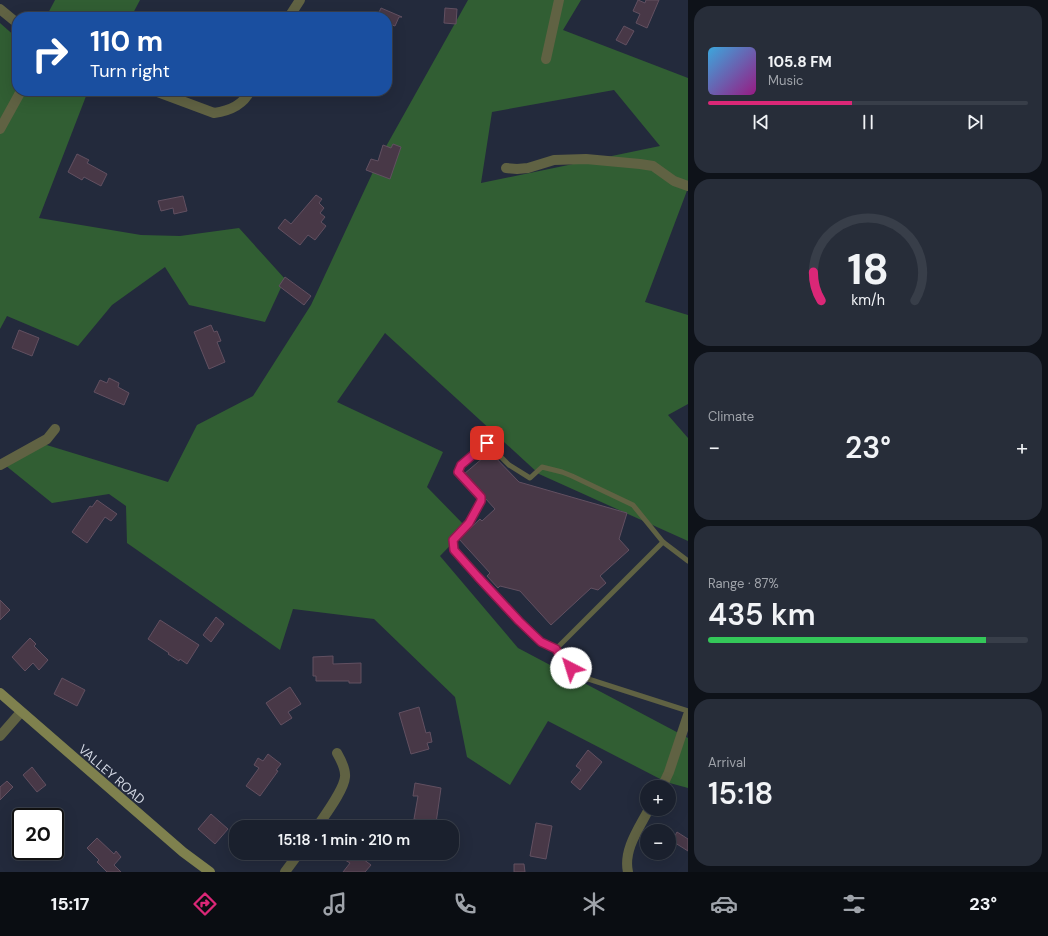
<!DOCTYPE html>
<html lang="en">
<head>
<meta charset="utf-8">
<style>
  :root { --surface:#1a202d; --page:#272d39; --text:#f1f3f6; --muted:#9fa3aa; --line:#383e49; --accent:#db2777 }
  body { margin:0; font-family:"DM Sans",sans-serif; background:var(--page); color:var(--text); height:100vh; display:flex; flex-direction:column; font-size:15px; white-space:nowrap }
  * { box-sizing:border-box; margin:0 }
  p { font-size:13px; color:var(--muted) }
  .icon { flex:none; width:22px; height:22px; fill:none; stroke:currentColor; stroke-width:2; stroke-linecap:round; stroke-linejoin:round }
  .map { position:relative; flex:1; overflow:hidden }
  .panel { display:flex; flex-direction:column; gap:6px; padding:6px; background:#0e1219; width:360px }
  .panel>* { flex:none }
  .banner { position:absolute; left:12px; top:12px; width:380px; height:84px; border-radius:16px; box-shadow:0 4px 16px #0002,0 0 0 1px var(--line); background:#1a4fa0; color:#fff; overflow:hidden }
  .buttons { position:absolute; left:640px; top:780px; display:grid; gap:8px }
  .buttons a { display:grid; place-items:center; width:36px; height:36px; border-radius:50%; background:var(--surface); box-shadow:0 4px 16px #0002,0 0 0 1px var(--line); font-size:20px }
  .speed { position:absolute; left:12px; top:808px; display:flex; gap:8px; font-size:20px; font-weight:700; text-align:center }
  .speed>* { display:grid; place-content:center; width:52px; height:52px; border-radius:50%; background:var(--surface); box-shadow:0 4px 16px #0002,0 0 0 1px var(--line); line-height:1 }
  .speed .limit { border:2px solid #111; border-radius:6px; background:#fff; color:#111 }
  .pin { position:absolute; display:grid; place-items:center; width:34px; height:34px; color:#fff; margin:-17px; border-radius:8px; box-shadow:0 2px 6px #0006 }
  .me { position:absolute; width:44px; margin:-22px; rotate:320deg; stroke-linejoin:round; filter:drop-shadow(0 0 3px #0008) }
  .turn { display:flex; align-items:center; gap:14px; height:84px; padding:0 12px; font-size:18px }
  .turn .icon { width:52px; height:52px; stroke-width:2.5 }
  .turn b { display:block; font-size:28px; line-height:34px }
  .big { font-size:30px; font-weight:600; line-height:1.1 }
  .panel .widget { flex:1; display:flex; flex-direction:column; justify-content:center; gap:6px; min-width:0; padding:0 14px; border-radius:16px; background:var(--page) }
  .panel .dial { align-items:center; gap:0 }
  .dial svg { height:104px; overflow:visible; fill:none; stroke:var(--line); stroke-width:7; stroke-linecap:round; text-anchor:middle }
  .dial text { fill:var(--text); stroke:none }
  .song { display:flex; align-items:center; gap:12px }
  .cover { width:48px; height:48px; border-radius:6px; background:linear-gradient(135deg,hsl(200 70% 55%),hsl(310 70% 35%)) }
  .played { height:4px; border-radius:2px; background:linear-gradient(90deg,var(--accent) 45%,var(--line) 45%) }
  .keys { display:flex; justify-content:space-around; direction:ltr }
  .heat { display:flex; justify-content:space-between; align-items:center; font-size:22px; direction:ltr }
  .charge { height:6px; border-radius:3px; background:linear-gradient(90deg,#34c759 87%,var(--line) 0) }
  .trip { position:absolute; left:229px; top:820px; width:230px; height:40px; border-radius:16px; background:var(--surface); box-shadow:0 4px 16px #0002,0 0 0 1px var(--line); font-weight:600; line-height:40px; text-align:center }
  .menu { display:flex; height:64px; justify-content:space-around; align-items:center; background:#0a0d12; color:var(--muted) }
  .menu .icon { width:28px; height:28px }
  .menu .active { color:var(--accent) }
  .menu b { font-size:18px; color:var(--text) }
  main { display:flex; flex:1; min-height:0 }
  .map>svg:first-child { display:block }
</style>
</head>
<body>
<main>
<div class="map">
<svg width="688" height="872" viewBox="0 0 688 872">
  <rect width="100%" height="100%" fill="#232a3c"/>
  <!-- green -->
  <g fill="#315e33" fill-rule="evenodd">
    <path d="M55 0H140L131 17H46Z"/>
    <path d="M468 0H581L563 30 688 78V188L645 302 688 315V404L668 415 688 438V541L539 474 385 333 337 402 443 452 427 487 467 528 440 556 518 648 688 738V788L666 782 548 721 510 785 467 757 455 697 374 619 293 609 280 650 127 543 126 506 109 494 52 503 5 465 40 443 168 482 197 425 253 396 311 305 379 159ZM614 90 660 146 481 183 492 112Z"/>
    <path d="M0 23 17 38V91H88L39 218 141 235 180 236 239 228 285 279 265 322 189 305 165 267 112 305 78 346 7 316 0 329Z"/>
  </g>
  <!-- building -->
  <g fill="#483847" stroke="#625061">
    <path d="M638 0 645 3 646 0H659L647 28 636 23 640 14 633 11Z"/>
    <path d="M381 8 402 17H399L395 26 387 23V17H377Z"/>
    <path d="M445 8 457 9 456 24 444 23Z"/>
    <path d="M624 26 634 31 626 45 616 40Z"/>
    <path d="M393 144 401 147 390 179 366 170 371 159 378 161 383 145 391 148Z"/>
    <path d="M77 154 89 160 87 163 107 174 101 186 84 177 82 180 68 172Z"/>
    <path d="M316 195 322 199 319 203 324 208 320 213 325 217 321 222 326 226 315 240 308 235 300 245 278 228 285 219 291 224Z"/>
    <path d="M183 196 187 211 174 214 173 208 161 211 158 201Z"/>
    <path d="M285 277 311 296 304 305 279 286Z"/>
    <path d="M211 325 214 332 217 331 221 341 217 342 225 362 209 369 194 332Z"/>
    <path d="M19 330 39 338 32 356 12 348Z"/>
    <path d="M109 378 119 383 118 387 129 393 124 405 94 392 100 380 107 383Z"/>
    <path d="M490 452 519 482 627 513 619 539 629 550 600 576 606 583 598 590 591 588 551 625 520 591 500 586 498 588 487 576 490 573 459 539 480 519 482 521 495 509 485 498 484 494 464 474Z"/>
    <path d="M97 500 117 514 111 521 105 517 87 543 72 532 90 506 92 507Z"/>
    <path d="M0 600 10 610 0 620Z"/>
    <path d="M216 617 224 624 211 642 203 635Z"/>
    <path d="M160 620 199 645 187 664 180 659 179 661 168 654 169 653 148 639Z"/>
    <path d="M30 638 36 644 34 646 48 660 39 670 33 663 25 671 12 657Z"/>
    <path d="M333 656V664L361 663V683H349V681H316V676H313V657Z"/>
    <path d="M62 678 85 690 77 706 54 694Z"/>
    <path d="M290 687 301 704 288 712 292 718 281 725 266 703Z"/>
    <path d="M419 707 426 733 430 732 432 742 427 743 429 749 411 754 399 713Z"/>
    <path d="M588 750 602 762 580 790 571 782 581 770 576 766Z"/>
    <path d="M268 754 281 764 276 770 278 771 260 796 246 786 259 768 254 765 258 758 263 761Z"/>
    <path d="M32 767 46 785 37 792 23 775Z"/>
    <path d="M7 781 13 787 0 800V787Z"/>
    <path d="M415 783 441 788 436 823 414 819 418 796H413Z"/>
    <path d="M211 814 228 829 215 844 198 829Z"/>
    <path d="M536 823 552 826 546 859 530 856Z"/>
    <path d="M677 832 688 839V851L672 841Z"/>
    <path d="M97 838 114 854 116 851 121 857 114 865 121 872H107L97 862 99 860 87 848Z"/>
    <path d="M350 853H355L371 865 365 872H343L350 863 345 860Z"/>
    <path d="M514 864H524L525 872H514Z"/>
  </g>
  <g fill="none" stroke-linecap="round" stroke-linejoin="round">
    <!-- lane -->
    <g stroke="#606243" stroke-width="5">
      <path d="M688 561 663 542 633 505 572 476 562 472 542 467 530 478 509 465 487 443 461 465 457 473 481 497V501L469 523 453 540 454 550 478 577 519 621 541 641 556 649 563 661 579 676 688 711"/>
      <path d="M556 649 663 542"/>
    </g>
    <!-- street -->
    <g stroke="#606243" stroke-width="10">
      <path d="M0 9 17 23"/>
      <path d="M289 17 300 0"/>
      <path d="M546 59 559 0"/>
      <path d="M155 91 214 113C229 111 243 105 250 91"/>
      <path d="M0 129 21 91"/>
      <path d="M506 168 517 169 528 168 554 160 586 159 640 164 653 166 674 181 688 186"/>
      <path d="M0 465 47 439 55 429"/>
      <path d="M0 736 21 712"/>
      <path d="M662 787 669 772 688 715"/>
      <path d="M317 827C325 815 344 790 345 777 346 769 341 760 337 753"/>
      <path d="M285 872 299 853"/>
      <path d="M628 872C623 850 639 828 649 809"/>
    </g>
    <!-- secondary -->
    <path stroke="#7f814e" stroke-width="10" d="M0 693 183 852 210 872"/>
  </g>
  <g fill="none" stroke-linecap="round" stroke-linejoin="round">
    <!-- route casing -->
    <g stroke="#8e194d" stroke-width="10">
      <path id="route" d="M487 443 461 465 458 472 481 497V501L469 523 453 540 454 550 478 577 519 621 541 642 556 649 563 661 571 668"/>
    </g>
    <!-- route -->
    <use href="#route" stroke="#db2777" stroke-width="7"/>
  </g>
  <g text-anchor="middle" stroke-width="3" stroke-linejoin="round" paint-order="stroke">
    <!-- street labels -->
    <g font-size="13" fill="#d2d7e3" stroke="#232a3c">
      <text transform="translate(112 774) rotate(41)" y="5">VALLEY ROAD</text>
    </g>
  </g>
</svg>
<div class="buttons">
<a>+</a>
<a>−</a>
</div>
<div class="speed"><div class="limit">20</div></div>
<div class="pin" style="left:487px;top:443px;background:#d93025"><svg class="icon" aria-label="arrive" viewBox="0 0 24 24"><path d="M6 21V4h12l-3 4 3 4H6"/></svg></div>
<svg class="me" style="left:571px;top:668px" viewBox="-20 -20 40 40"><circle r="19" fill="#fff"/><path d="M0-13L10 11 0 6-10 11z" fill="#db2777"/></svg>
<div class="trip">15:18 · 1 min · 210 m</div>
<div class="banner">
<div class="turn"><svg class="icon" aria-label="right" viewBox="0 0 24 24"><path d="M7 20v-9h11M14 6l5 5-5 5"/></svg><div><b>110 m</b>Turn right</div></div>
</div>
</div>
<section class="panel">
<div class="widget">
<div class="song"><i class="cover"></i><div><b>105.8 FM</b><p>Music</p></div></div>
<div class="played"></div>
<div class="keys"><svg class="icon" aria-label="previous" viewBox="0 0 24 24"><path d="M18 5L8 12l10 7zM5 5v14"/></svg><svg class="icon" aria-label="pause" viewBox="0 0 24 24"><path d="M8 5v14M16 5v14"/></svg><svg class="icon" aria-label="next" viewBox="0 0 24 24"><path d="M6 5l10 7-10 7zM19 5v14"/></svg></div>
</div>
<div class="widget dial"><svg viewBox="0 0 100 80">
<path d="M14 69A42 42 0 1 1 86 69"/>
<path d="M14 69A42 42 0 0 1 8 47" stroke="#db2777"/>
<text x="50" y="56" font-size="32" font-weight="700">18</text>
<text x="50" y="72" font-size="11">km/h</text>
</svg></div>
<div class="widget"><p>Climate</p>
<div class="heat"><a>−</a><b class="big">23°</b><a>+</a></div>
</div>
<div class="widget"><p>Range · 87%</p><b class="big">435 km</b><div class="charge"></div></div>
<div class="widget"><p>Arrival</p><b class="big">15:18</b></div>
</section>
</main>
<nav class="menu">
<b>15:17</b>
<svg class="icon active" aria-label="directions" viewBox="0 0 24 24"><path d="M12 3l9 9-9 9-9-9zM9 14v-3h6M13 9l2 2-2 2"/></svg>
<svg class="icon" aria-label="music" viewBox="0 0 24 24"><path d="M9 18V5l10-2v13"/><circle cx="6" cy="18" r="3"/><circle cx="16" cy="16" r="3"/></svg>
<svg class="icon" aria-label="phone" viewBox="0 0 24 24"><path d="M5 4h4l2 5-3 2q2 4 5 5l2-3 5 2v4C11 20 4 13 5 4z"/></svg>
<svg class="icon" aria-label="climate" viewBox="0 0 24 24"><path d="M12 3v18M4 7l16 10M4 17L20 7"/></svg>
<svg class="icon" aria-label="car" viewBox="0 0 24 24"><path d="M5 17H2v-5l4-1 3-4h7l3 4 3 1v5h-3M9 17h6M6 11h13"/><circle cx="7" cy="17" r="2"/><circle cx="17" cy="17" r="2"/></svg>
<svg class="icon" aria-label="filters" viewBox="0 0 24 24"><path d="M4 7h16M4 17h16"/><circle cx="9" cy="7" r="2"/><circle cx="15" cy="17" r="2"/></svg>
<b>23°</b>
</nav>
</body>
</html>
